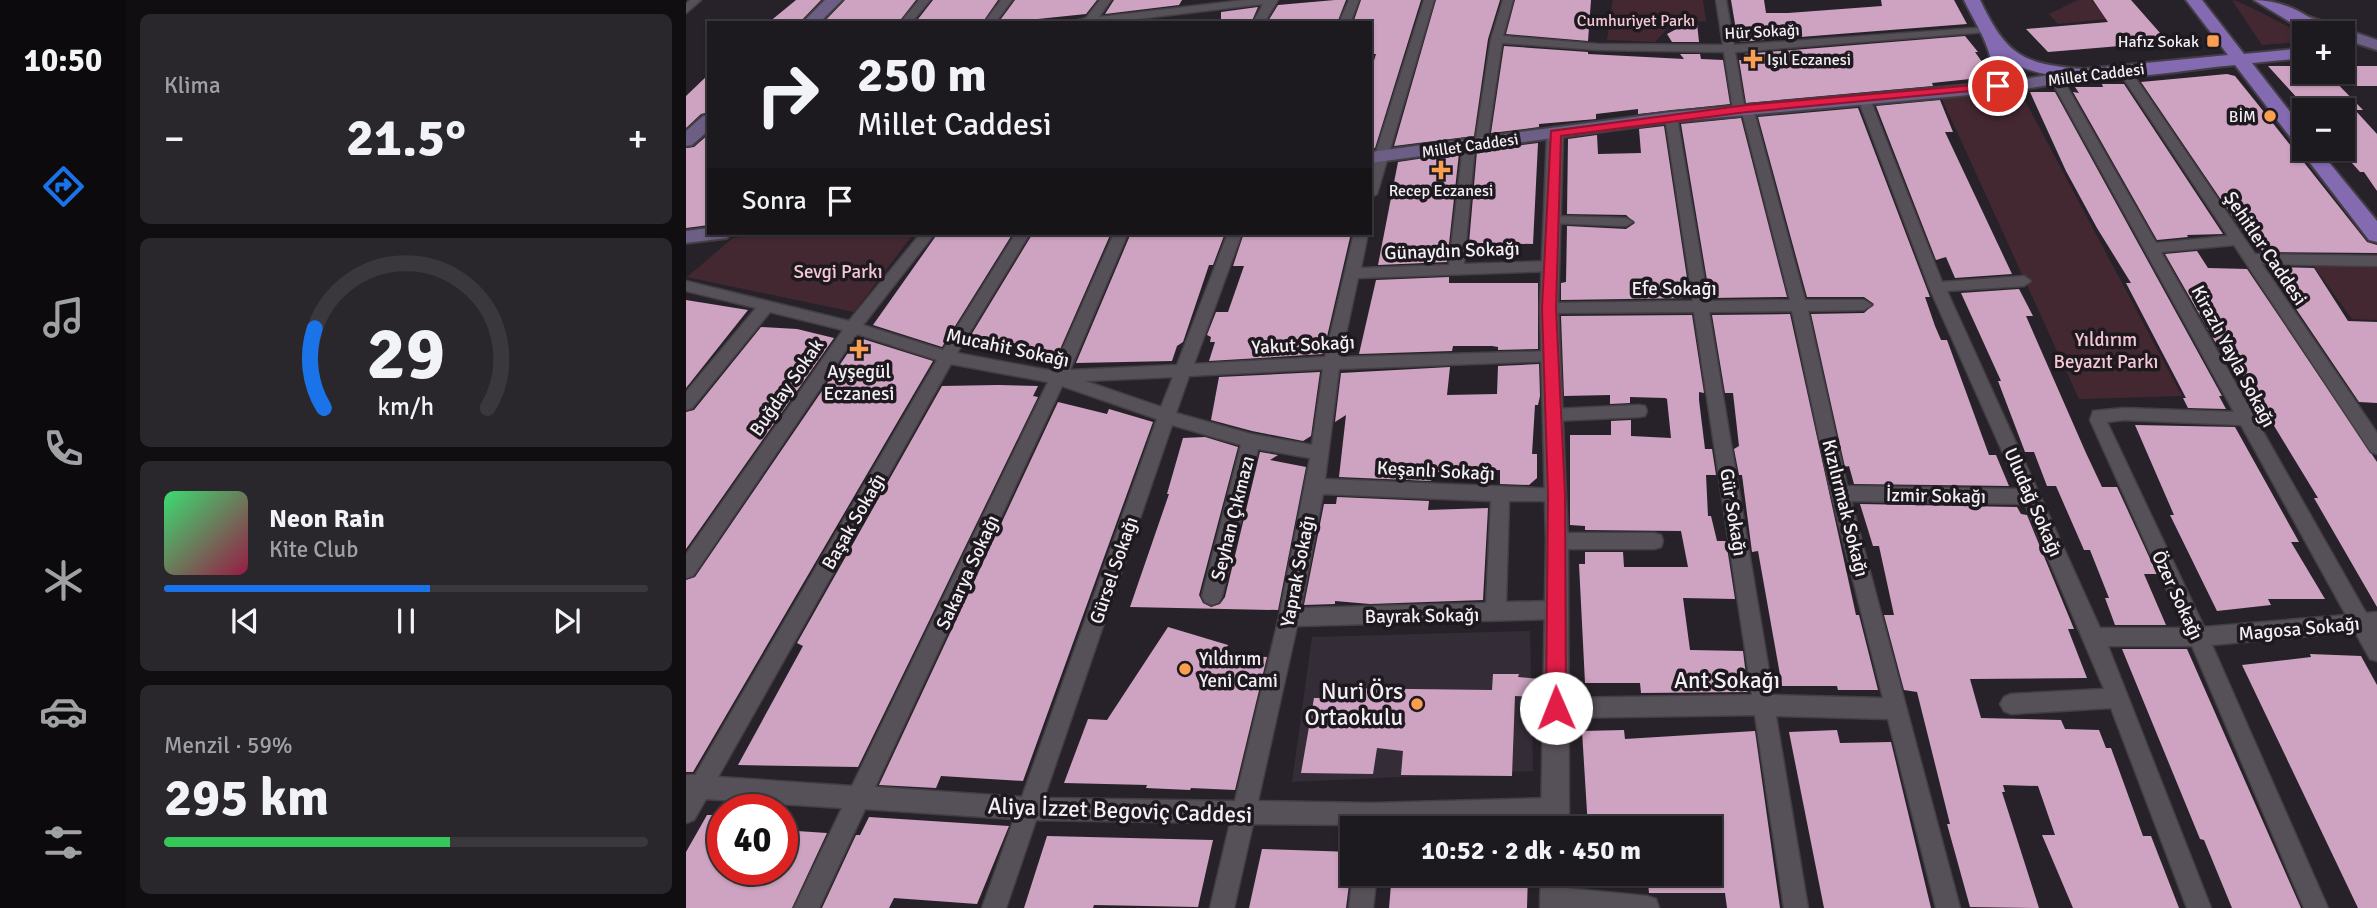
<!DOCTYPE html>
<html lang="tr">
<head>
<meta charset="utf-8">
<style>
  :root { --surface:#1d1a1f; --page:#2a272c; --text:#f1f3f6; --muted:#a0a1a4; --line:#3b383d; --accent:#1a73e8 }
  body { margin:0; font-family:Signika,sans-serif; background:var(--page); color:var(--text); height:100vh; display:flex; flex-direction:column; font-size:26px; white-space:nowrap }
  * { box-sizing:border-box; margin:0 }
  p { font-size:23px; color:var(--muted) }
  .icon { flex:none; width:38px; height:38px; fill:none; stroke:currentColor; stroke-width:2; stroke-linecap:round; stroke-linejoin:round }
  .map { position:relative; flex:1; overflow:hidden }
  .side { display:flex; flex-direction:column; gap:14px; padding:14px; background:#100e11; width:560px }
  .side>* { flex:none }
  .hud { position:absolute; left:21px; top:21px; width:665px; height:214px; border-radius:0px; box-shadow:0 2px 5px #0004,0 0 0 2px var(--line); background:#1d1a1f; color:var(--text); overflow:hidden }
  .fabs { position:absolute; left:1606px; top:21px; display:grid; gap:14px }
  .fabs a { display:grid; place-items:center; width:63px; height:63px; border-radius:0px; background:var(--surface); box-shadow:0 2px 5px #0004,0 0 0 2px var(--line); font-size:35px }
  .speed { position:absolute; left:21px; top:794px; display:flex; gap:14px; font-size:35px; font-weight:700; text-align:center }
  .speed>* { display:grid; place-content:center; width:91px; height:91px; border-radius:50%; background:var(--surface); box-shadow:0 2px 5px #0004,0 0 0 2px var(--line); line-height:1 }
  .speed .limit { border:10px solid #d22; background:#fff; color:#111 }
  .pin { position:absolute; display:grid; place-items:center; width:60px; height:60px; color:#fff; margin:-30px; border:4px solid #fff; border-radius:50%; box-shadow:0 2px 7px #0007 }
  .me { position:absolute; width:77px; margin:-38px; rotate:359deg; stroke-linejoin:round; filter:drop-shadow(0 0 5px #0008) }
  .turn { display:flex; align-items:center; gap:24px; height:147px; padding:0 35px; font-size:32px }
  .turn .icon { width:91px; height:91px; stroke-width:2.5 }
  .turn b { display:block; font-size:49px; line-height:60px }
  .then { display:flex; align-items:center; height:66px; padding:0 35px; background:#0003; gap:14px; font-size:26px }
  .big { font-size:52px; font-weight:800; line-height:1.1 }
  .side .card { flex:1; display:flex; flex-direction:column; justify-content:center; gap:10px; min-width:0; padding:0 24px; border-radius:10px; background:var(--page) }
  .side .dial { align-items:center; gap:0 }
  .dial svg { height:182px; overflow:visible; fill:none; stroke:var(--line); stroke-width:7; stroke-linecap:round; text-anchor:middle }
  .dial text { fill:var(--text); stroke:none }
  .song { display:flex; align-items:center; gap:21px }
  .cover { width:84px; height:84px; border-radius:10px; background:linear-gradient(135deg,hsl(140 70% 55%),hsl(340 70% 35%)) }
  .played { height:7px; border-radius:4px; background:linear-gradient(90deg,var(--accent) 55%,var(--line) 55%) }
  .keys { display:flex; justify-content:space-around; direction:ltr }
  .heat { display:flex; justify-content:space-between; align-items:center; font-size:38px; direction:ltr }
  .charge { height:10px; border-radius:5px; background:linear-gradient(90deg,#34c759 59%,var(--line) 0) }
  .trip { position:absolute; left:654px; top:816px; width:382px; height:70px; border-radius:0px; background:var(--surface); box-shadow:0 2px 5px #0004,0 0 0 2px var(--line); font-weight:800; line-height:70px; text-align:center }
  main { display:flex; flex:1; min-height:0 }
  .tab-bar { display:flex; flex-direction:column; width:126px; justify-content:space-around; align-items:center; background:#0c0a0c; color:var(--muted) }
  .tab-bar .icon { width:49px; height:49px }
  .tab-bar .current { color:var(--accent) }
  .tab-bar b { font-size:32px; color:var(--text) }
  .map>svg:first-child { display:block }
</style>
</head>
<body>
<main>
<nav class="tab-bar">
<b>10:50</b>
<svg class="icon current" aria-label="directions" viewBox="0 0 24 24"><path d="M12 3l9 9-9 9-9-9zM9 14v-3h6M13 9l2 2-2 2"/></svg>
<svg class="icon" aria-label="music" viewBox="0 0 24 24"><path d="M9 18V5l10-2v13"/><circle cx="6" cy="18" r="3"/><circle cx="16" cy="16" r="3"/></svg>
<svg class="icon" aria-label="phone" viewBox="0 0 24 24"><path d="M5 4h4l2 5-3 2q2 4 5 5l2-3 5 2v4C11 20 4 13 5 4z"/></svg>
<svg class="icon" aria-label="climate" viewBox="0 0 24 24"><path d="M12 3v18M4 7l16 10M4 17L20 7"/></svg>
<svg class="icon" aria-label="car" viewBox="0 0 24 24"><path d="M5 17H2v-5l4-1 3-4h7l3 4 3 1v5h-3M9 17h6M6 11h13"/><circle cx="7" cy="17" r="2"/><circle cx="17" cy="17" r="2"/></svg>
<svg class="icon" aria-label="filters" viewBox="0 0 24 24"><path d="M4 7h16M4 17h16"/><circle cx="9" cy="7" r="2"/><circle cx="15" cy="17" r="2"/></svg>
</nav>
<section class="side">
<div class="card"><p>Klima</p>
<div class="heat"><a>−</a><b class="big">21.5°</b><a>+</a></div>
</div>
<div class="card dial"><svg viewBox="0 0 100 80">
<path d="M14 69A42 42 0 1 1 86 69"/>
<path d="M14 69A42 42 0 0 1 10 34" stroke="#1a73e8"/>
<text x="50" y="56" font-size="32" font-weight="700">29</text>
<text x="50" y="72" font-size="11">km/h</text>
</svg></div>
<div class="card">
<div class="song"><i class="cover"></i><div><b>Neon Rain</b><p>Kite Club</p></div></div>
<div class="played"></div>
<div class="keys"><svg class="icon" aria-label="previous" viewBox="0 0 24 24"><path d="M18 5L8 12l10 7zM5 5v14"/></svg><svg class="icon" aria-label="pause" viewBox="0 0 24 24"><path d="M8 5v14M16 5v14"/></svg><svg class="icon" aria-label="next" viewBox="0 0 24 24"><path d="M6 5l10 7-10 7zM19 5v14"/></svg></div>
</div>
<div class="card"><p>Menzil · 59%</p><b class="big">295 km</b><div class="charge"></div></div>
</section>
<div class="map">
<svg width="1691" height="908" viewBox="0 0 1691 908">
  <rect width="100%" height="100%" fill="#272229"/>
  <!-- built -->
  <path fill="#342c37" d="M844 631 847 771 606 782 626 637Z"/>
  <!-- green -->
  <g fill="#442831">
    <path d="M927 0H1017L1020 21 986 23 969 42 921 40Z"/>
    <path d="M1392 0H1405L1421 19 1372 24 1363 14Z"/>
    <path d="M1546 0C1553 0 1604 28 1617 34L1618 38 1611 42 1576 45Z"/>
    <path d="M1335 93 1496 396 1393 399 1256 99Z"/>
    <path d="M95 233H228L168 312 1 277 47 238Z"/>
    <path d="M1627 265 1691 267V320L1666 319Z"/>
  </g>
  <!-- building -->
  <g fill="#cea3c1">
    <path d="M110 0H135L113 23H82Z"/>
    <path d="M159 0H230L212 23H137Z"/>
    <path d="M247 0H312L296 23H229Z"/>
    <path d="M329 0H411L400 14 312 23Z"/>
    <path d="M428 0H496L493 5 419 14Z"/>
    <path d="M649 0H660L651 23H581L592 5Z"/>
    <path d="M675 0H735L689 148H684V74L690 54H684V23H667Z"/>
    <path d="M750 0H814L802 39 788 136 708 146Z"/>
    <path d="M829 0H905L902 41 820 34Z"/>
    <path d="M1045 0H1078L1080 13H1102L1196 6 1195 0H1268L1281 24 1052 42Z"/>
    <path d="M1407 0H1445L1482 42 1362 52 1340 29 1422 22Z"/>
    <path d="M572 7 565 23H535V12Z"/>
    <path d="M1011 23 1013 42H986L981 34 1000 24Z"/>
    <path d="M1279 36 1292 52H1289L1303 72V77L1246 83 1247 86 1060 103 1053 60 1061 61 1058 54Z"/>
    <path d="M818 46 902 52V54L998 59 994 54H1014L1015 59 1037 60 1044 104 952 114V109L910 114V119L853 124V127L805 133Z"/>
    <path d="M1582 66H1619V72H1640L1677 110H1669L1691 134V191L1678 172H1674L1657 153V110H1622Z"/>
    <rect x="1657" y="66" width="34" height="20"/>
    <path d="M23 74V112L15 114 0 128V96Z"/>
    <path d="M1541 74 1549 76 1570 102 1681 242 1691 245V253L1577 252 1565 235H1559L1455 82Z"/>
    <path d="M1416 84H1438L1537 234 1501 235 1502 237 1471 240 1387 92 1393 93 1389 87H1417Z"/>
    <path d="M1344 92H1369L1536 396H1533L1540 409 1502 408 1497 398H1500L1440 283H1445L1411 228 1380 171Z"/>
    <path d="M1254 100 1267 132H1259L1326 274 1269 278 1260 257 1250 260 1190 106Z"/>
    <path d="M1172 108 1244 297H1239L1249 326 1255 340H1261L1303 455H1310L1323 486 1168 484 1163 466 1159 467 1125 314 1178 313 1188 304 1178 297H1121L1072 117Z"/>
    <path d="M1055 118 1101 297 1024 298 995 124Z"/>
    <path d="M978 126 1004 298 875 300V283L880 282 881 226 940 229 949 223 940 215 881 214 882 139 911 135 912 154 955 153 953 129Z"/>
    <path d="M23 134V225L0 228V148L8 147Z"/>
    <path d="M852 143 847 244 783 243 791 151Z"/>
    <path d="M773 153 761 262 692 265 712 162Z"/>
    <path d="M252 233H327L256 347 187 325Z"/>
    <path d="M347 233H425L368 363 328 353 334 346 279 345Z"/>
    <path d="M445 233H539L527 265H523L497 342 491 346 486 361 390 363Z"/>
    <path d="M558 233H665L637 354 523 361 529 342H524L525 337 521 335 530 312H542L558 266H547Z"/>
    <path d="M1511 251 1522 268 1561 269 1691 462V607L1628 498H1632L1545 355 1539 359 1479 254Z"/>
    <path d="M1588 267 1628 268 1662 321 1691 322V403L1673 402 1583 269 1590 270Z"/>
    <path d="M763 277V283H852V349L812 350V347L806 346H767L766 351 673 354 690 280Z"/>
    <path d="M1333 289 1347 316H1340L1400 453 1416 487H1431L1471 574H1458L1480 625H1429L1419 598H1423L1404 550H1398L1370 486H1361L1348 452H1339L1312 381H1315L1275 293Z"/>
    <path d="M0 300 62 310 0 388Z"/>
    <path d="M1104 314 1170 615H1173L1192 690H1152L1151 686H1096L1072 551 1066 552 1056 475H1053L1048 449 1053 446 1047 393H1039L1026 315Z"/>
    <path d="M1006 315 1018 393 1013 392V400L1019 449H1026L1030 475H1020L1022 516H1025L1031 541H1040L1049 599 997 598 1004 650 1057 651 1062 692 955 693 954 683H899L893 564H899V552H937L938 567H1002L995 531 899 530V526L884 525V435H925V421L945 420V436L985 438 981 399 979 398 944 397V403L924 404V395L878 396 875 316Z"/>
    <path d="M75 327 111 329 148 338 0 549V412L8 410Z"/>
    <path d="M177 339 247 361 7 772H0V580L9 577 168 344 173 345Z"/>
    <path d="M853 364 854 396 852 405H849L846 454H851V478L843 485 814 484V470L749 472 745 481 653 477 660 415 649 422 655 373 764 367 761 395 811 394 812 366Z"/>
    <path d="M634 372 625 436 617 441 566 431 525 420 533 377Z"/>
    <path d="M312 385 352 386 347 396 352 397 172 767 52 765 117 646 111 643 256 386Z"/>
    <path d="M372 402 421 414 423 409 467 422 337 781 255 776 250 788 193 785Z"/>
    <path d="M1449 425 1549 427 1613 542H1605L1639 599H1582L1585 605 1531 611 1484 515H1488Z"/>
    <path d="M519 437 552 447 513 595 517 603 525 607 534 604 539 597 574 452 592 455 584 460 620 467 592 610 444 607 483 494H481L497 438Z"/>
    <path d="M651 497 743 501 742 510 802 508 797 600 684 604 649 601V604L618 605 638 504H650Z"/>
    <path d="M1174 504 1331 507 1335 514 1341 515 1388 629H1382L1401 678 1284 679 1295 718 1375 720 1379 729 1413 730 1420 748H1425L1457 836H1465L1493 908H1387L1356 835H1369L1352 786 1317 785 1319 792H1316L1353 908 1284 907 1261 824H1264L1231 692 1218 690 1198 615H1208L1193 546H1187Z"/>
    <path d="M482 627 542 645 537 655 581 657 549 790 505 788 504 790 460 788 461 785 378 783 402 719 421 720Z"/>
    <path d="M1436 649H1501L1615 908H1546L1518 840 1514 839Z"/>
    <path d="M1624 654 1675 656 1691 685V908H1672L1556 665 1625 657Z"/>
    <path d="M807 674H833L832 677 854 679V697L829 696 826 776 715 775 717 751 691 748 687 774 615 773 628 698H642L644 688 806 690Z"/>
    <path d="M938 730 939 739 1069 731 1094 908H1041L1039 893H963L961 873H1024V828H902L896 731Z"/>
    <path d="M1151 730 1154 743 1205 742 1245 908H1138L1103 732Z"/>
    <path d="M21 815H37V870H96V830L141 833 106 908H0V852Z"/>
    <path d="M183 817 323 826 291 904 208 898 203 908H136L170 835H174Z"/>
    <path d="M361 836 527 840 512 907 408 905 407 908H338Z"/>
    <path d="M576 849 667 852 660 908H563Z"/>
    <path d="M706 873H842L841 908H703Z"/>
  </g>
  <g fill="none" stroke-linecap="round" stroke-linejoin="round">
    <!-- minor casing -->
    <g stroke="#423e43" stroke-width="3">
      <g id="minor">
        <path d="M4 0H15L0 13V4Z"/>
        <path d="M233 0H244L225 23H214Z"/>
        <path d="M315 0H326L309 23H298Z"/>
        <path d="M414 0H425L413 17 559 0H592L578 23H567L577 4 417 23H381L400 18Z"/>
        <path d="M663 0H673L664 23H653Z"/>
        <path d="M738 0H748L691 194 684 198V171Z"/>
        <path d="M817 0H827L817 36 912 44 1037 45 1030 0H1040L1048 45 1304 27V31L1300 32 1049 52 1058 105 1067 108 1119 300H1178L1186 305 1178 310 1122 311 1161 486 1333 489 1243 287 1172 99 1178 95 1184 99 1256 282 1338 276 1345 281 1338 286 1261 291 1414 628H1498L1404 420 1407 411 1438 408 1548 412 1364 78 1366 75 1376 78 1470 243 1542 236 1432 70 1438 66 1442 67 1569 254 1691 256V266L1576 264 1691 433V454L1685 452 1548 245 1475 252 1680 613 1691 612V661L1684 659 1669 632 1526 645 1642 908H1618L1506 646H1422L1525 908H1501L1425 708 1325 714 1318 711 1314 704 1318 697 1325 694 1418 689 1339 504 1165 501 1274 908H1250L1202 719 1090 716 1122 908H1098L1069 715 870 718 862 715 859 708 862 701 870 698 1066 695 1008 312 863 313 855 308 863 303 1007 301 979 117 985 113 991 117 1022 301 1104 300 1056 112 1047 109 1038 52 912 50 816 43 801 144 795 148 789 145 778 264 866 261 873 266 866 271 672 278 655 357 870 351 872 355 864 361 653 369 639 479 876 489 879 494 876 499 870 501H823L820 602 869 601 876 604 879 610 876 616 869 619 611 626 572 801 687 803 869 798 877 801 880 809 877 817 869 820 687 825 567 824 548 908H524L544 823 350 820 320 908H296L328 819 179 809 133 908H108L156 808 20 799 8 820 0 823V775H9L251 360 171 334 7 576 0 578V554L157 330 84 312 6 408 0 410V392L70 308 0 291V281L163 321 235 233H249L177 325 257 350 330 233H344L271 353 367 371 428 233H442L384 370 491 365 542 233H556L508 364 639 357 668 233H682L675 268 763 265 777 145 783 141 789 144 805 39ZM1106 311 1145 493 1197 698 1087 695 1023 312ZM265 364 362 382 166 786 32 777ZM637 369 626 445 565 434 490 413 503 376ZM487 377 475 407 399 381ZM376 386 471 419 336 797 189 787ZM1438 420 1555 425 1660 615 1518 627 1421 422ZM486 425 555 445 516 596 519 602 526 605 533 602 536 596 572 449 624 458 593 617 549 801 358 798ZM637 494 805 501 800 603 615 608Z"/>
        <path d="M867 216 940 218 947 222 940 226 862 223V217Z"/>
        <path d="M953 405 959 406 961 411 959 416 953 417 867 421 861 420 859 415 861 410 867 409Z"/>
        <path d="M871 533H968L975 535 977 541 975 547 968 549H871L864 547 862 541 864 535Z"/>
        <path d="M667 873H691L687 908H663Z"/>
        <path d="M869 887 961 896 970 899 973 908H862L857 899 860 890Z"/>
      </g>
    </g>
    <!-- tertiary casing -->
    <g stroke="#423e43" stroke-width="3">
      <g id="tertiary">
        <path d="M869 129 877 134 872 308 882 541 883 828H855L860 541 854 308 861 134Z"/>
        <path d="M855 873H883L884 908H854Z"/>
      </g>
    </g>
    <!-- secondary casing -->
    <g stroke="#423e43" stroke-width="4">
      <g id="secondary">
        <path d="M139 0H156L133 23H116Z"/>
        <path d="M1612 13 1691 40V50L1657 39V33H1641L1607 21 1604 18 1607 15Z"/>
        <path d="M1398 69 1404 70 1406 74 1404 78 1327 91 985 122 684 163V152L985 112 1327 81Z"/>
        <path d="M23 115V130L6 145 0 146V131L17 116Z"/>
        <path d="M23 228V233H44L41 238 0 243V231Z"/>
      </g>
    </g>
    <!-- primary casing -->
    <g stroke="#423e43" stroke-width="4">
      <g id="primary">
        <path d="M1278 0H1294C1321 56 1336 64 1398 69L1542 55 1500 0H1516L1558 54 1619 48V58L1566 63 1619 131V149H1632L1691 221V242L1683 240 1549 65C1481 71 1384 94 1322 61L1324 76 1318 90 1312 91 1303 86C1315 59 1289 24 1278 0Z"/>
        <path d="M1568 0C1594 0 1623 12 1640 33H1622Z"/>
      </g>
    </g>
    <!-- minor -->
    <use href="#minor" fill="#565158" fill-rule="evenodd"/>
    <!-- tertiary -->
    <use href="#tertiary" fill="#565158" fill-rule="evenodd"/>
    <!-- secondary -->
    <use href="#secondary" fill="#6c5e85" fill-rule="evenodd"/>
    <!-- primary -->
    <use href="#primary" fill="#836ab1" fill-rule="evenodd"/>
  </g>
  <!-- route -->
  <path fill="#e11d48" stroke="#92132f" stroke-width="2" d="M1312 83 1317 86 1316 88 1061 112 875 136 870 308 879 494 880 708 877 714 870 717 863 714 860 708 862 494 856 308 865 131 1061 105Z"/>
  <!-- markers -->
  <g fill="#fa9f4f" stroke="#1e191f" stroke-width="2.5">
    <rect x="1520" y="34" width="14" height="14" rx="3.5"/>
    <path d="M1063.5 48.5h7v7h7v7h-7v7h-7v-7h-7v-7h7z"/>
    <circle cx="1584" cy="116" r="7"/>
    <path d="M751.5 159.5h7v7h7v7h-7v7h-7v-7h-7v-7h7z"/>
    <path d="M169.5 338.5h7v7h7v7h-7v7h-7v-7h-7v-7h7z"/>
    <circle cx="499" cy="669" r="7"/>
    <circle cx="731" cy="704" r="7"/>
  </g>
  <g text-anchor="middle" stroke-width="7" stroke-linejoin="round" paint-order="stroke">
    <!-- far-park labels -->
    <g font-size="16" fill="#f6c7d5" stroke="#1e191f">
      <text x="950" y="26">Cumhuriyet Parkı</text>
    </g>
    <!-- far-street labels -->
    <g font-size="16" fill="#f3eff4" stroke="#1e191f">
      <text transform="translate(1076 31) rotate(-3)" y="6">Hür Sokağı</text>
      <text transform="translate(1410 74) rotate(-7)" y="6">Millet Caddesi</text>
      <text transform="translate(784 145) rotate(-8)" y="6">Millet Caddesi</text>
    </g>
    <!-- far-poi labels -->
    <g font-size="16" fill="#f3eff4" stroke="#1e191f" text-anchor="end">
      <text x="1513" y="47">Hafız Sokak</text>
      <text x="1081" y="65" text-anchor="start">Işıl Eczanesi</text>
      <text x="1570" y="122">BİM</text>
      <text x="755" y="196" text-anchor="middle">Recep Eczanesi</text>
    </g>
    <!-- street labels -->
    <g font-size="19" fill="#f3eff4" stroke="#1e191f">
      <text transform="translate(1580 248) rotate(56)" y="7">Şehitler Caddesi</text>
      <text transform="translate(766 250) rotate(-2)" y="7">Günaydın Sokağı</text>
      <text x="988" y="295">Efe Sokağı</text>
      <text transform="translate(617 344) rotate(-3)" y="7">Yakut Sokağı</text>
      <text transform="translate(322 347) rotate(12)" y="7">Mucahit Sokağı</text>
      <text transform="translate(1548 356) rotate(62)" y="7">Kirazlı Yayla Sokağı</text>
      <text transform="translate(100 387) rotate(-55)" y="7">Buğday Sokak</text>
      <text transform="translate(750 470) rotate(3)" y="7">Keşanlı Sokağı</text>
      <text transform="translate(1250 495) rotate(1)" y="7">İzmir Sokağı</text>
      <text transform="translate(1348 502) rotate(66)" y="7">Uludağ Sokağı</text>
      <text transform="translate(1160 508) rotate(76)" y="7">Kızılırmak Sokağı</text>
      <text transform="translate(1048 512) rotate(81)" y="7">Gür Sokağı</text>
      <text transform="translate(546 518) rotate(-76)" y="7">Seyhan Çıkmazı</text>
      <text transform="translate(167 521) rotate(-60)" y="7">Başak Sokağı</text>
      <text transform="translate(427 570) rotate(-71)" y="7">Gürsel Sokağı</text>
      <text transform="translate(611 571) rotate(-79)" y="7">Yaprak Sokağı</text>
      <text transform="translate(281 572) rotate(-65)" y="7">Sakarya Sokağı</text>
      <text transform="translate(1492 595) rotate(65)" y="7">Özer Sokağı</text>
      <text transform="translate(736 615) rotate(-1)" y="7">Bayrak Sokağı</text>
      <text transform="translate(1613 628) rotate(-5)" y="7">Magosa Sokağı</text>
    </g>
    <!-- park labels -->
    <g font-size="19" fill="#f6c7d5" stroke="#1e191f">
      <text x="152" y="278">Sevgi Parkı</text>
      <text x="1420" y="346">Yıldırım<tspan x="1420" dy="22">Beyazıt Parkı</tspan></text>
    </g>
    <!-- poi labels -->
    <g font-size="19" fill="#f3eff4" stroke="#1e191f">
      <text x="173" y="378">Ayşegül<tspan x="173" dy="22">Eczanesi</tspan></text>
      <text x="513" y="665" text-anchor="start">Yıldırım<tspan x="513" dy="22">Yeni Cami</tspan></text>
    </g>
    <!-- near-street labels -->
    <g font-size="23" fill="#f3eff4" stroke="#1e191f">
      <text x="1041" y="688">Ant Sokağı</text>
      <text transform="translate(434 810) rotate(2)" y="8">Aliya İzzet Begoviç Caddesi</text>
    </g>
    <!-- near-poi labels -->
    <g font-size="23" fill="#f3eff4" stroke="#1e191f" text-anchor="end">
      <text x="717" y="699">Nuri Örs<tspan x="717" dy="26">Ortaokulu</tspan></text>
    </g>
  </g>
</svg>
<div class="fabs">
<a>+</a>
<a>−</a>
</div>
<div class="speed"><div class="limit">40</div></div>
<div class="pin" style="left:1312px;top:86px;background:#d93025"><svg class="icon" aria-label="arrive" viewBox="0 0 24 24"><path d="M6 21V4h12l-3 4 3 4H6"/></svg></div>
<svg class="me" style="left:870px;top:708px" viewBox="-20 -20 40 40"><circle r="19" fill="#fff"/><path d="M0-13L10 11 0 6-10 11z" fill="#e11d48"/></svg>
<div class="trip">10:52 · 2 dk · 450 m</div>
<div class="hud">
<div class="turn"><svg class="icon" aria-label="right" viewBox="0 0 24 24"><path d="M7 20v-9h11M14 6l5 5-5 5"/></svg><div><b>250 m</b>Millet Caddesi</div></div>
<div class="then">Sonra<svg class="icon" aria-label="arrive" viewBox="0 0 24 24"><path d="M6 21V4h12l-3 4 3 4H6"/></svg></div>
</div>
</div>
</main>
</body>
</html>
